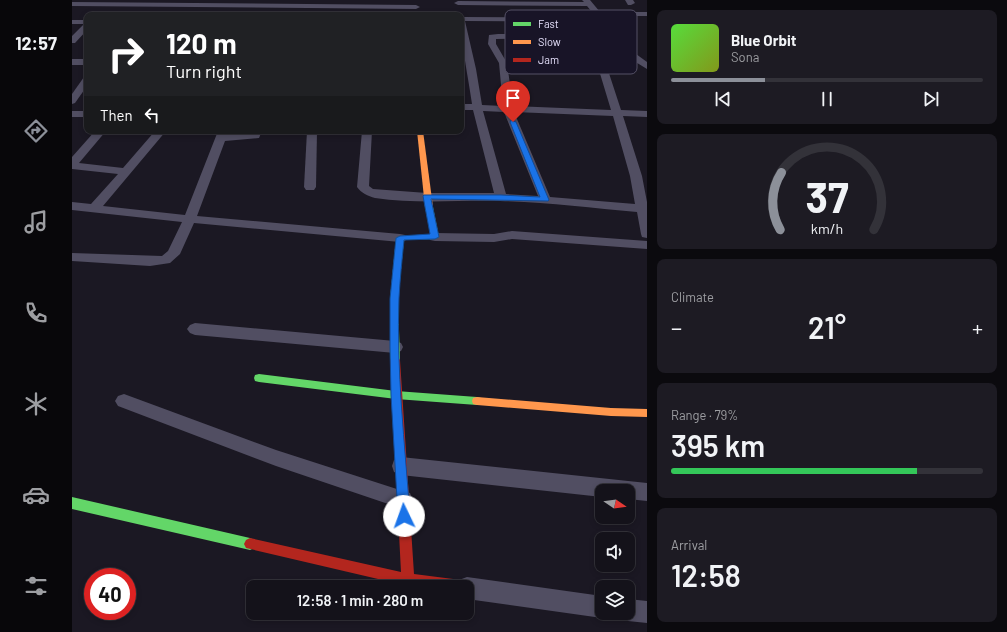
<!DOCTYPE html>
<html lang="en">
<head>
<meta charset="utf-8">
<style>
  :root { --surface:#14121a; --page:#1d1b23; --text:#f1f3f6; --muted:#9d9ea2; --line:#333239; --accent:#8c9099 }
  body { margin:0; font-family:Barlow,sans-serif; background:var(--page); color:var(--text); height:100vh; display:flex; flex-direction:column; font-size:15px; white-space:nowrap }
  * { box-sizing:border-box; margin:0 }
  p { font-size:13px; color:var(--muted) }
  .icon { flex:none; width:22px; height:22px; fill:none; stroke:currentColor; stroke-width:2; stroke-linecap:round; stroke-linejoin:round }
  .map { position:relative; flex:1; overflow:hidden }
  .details { display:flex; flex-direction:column; gap:10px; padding:10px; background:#0b0a0e; width:360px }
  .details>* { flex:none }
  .hud { position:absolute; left:12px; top:12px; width:380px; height:122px; border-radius:8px; box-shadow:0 2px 6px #0003,0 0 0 1px var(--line); background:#202124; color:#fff; overflow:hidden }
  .needle { width:26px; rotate:103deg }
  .controls { position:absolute; left:523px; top:484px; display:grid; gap:8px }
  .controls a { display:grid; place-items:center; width:40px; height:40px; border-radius:8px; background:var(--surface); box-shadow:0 2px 6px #0003,0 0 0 1px var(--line); font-size:20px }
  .speed { position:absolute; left:12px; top:568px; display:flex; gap:8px; font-size:20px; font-weight:700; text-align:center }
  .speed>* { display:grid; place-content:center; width:52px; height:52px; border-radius:50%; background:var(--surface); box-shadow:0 2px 6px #0003,0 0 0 1px var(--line); line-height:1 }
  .speed .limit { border:6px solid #d22; background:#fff; color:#111 }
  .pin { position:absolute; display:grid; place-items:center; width:34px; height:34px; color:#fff; margin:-41px -17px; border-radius:50% 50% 50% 0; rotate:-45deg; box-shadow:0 0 4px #0007 }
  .pin .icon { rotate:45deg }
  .me { position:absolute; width:44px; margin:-22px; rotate:357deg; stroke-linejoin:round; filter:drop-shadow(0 0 3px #0008) }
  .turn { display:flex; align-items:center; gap:14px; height:84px; padding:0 16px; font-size:18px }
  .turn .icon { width:52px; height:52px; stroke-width:2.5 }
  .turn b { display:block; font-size:28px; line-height:34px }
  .then { display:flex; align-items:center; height:38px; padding:0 16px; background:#0003; gap:8px; font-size:15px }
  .big { font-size:30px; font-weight:600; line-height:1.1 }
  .details .tile { flex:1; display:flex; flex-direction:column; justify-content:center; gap:6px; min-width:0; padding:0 14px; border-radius:8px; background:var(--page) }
  .details .dial { align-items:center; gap:0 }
  .dial svg { height:104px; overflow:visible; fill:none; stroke:var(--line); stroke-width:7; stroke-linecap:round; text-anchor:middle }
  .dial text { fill:var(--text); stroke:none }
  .song { display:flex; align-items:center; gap:12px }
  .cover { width:48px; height:48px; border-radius:6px; background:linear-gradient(135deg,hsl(110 70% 55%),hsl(70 70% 35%)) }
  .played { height:4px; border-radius:2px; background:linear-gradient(90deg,var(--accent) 30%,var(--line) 30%) }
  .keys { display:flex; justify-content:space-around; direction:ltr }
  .heat { display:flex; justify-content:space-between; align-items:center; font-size:22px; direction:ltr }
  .charge { height:6px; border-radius:3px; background:linear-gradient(90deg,#34c759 79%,var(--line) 0) }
  .trip { position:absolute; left:174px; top:580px; width:228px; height:40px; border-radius:8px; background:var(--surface); box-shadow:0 2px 6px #0003,0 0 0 1px var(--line); font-weight:600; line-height:40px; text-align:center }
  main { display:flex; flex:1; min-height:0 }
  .tabs { display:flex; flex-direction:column; width:72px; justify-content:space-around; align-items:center; background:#08070a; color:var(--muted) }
  .tabs .icon { width:28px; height:28px }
  .tabs .current { color:var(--accent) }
  .tabs b { font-size:18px; color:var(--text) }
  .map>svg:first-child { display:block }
</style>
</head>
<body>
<main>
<nav class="tabs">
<b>12:57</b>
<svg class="icon current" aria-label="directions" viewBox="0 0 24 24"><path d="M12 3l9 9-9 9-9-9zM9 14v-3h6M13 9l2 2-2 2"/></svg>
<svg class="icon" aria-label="music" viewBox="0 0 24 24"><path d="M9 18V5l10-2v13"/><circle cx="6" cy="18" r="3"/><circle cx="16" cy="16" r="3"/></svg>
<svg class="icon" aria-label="phone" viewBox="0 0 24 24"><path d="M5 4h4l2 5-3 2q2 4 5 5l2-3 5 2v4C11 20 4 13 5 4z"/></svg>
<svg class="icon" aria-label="climate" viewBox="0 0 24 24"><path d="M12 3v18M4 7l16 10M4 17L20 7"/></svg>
<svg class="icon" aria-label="car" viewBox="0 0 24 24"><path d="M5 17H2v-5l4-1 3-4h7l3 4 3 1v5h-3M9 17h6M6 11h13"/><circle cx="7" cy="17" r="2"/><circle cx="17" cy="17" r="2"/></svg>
<svg class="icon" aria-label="filters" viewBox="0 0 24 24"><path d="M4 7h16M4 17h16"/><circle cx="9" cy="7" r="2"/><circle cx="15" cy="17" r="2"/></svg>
</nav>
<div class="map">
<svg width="575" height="632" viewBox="0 0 575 632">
  <rect width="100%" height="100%" fill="#1b1823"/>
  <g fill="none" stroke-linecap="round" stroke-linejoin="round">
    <!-- street -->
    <g fill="#514e62" fill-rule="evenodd">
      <path d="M510 0H518L528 12H575V16H532L564 54 575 62V69L557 58H532L549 110 575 111V117L551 116 570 176 575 202V238L570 237 569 234 565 212C519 208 473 202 428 201 387 200 343 204 303 198 296 196 289 193 285 187L290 131H300L297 186 301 189 355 193H422L401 110H389V104H400C396 75 389 46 389 17L525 18 515 6 386 5 382 3 386 1 512 2ZM393 21 529 22 538 33 426 34 417 35 416 44 427 63 431 106 410 105 404 69ZM542 37 554 52 478 51 474 54 478 57H523L539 110 441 106 435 63 424 44V39ZM411 111 432 112 466 196 434 194ZM442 112 541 116 558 176 563 204 478 197Z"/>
      <path d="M553 0H561L563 3 559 5H556Z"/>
      <path d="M0 2 344 5 348 7 344 9 0 6Z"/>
      <path d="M0 20H15V30L3 43H0V36L12 24H0Z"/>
      <rect x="0" y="59" width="15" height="6"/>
      <path d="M15 76V86L3 103 0 104V94L12 77Z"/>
      <rect x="0" y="111" width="15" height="6"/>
      <path d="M23 131H34L7 163 51 168 83 131H94L31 206 113 215 146 131H156L155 134 190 131 187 138 153 141 125 216 328 234 333 235 335 238 333 241 328 242 122 223 108 254 98 263 78 266 0 261V253L90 256 96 251 110 222 0 210V202L19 204 46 174 0 169V157Z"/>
      <path d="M235 131H245L244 187 242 190H234L232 187Z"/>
      <path d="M440 231 575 241V249L440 239 422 242 363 241 358 240 356 237 358 234 363 233 422 234Z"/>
      <path d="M123 323 323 341 329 343 331 347 329 351 323 353 123 335 118 333 115 329 118 325Z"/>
      <path d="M52 394 204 450 331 491 338 493 341 500 338 507 331 509 204 466 46 406 43 401 46 396Z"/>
      <path d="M329 457 575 483V501L556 499V491H530V497L329 475 322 472 320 466 322 460Z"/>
      <path d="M395 577 530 596V613H539L538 615 530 618 395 599V587H385L387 580Z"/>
      <path d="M556 599 575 601V623L556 621 548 618 546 613H556Z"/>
    </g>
    <!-- fast -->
    <g fill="#63d668" fill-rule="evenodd">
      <path d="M354 205H357L361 207 367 237 363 239 332 240 326 299 328 360 326 363H320L318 360V299L324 238 328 236 359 235 353 207Z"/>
      <path d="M187 374 324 391 405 397 409 398 410 401 409 404 405 405 324 399 187 382 183 381 182 378 183 375Z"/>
      <path d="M0 497 178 538 182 540 184 544 182 548 178 550 0 509Z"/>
    </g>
    <!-- slow -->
    <g fill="#ff974d" fill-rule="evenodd">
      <path d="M345 131H351L361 207 357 209 353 207Z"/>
      <path d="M405 397 539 408 575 409V417L539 416 405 405 401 404 400 401 401 398Z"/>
    </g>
    <!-- jam -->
    <path fill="#b3261e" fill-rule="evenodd" d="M323 356 326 357 328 360 342 574 389 580 394 582 396 587 395 588V587L336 586 174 548 172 544 174 540 178 538 329 572 318 360 320 357Z"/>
  </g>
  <!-- route -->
  <path fill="#1a73e8" stroke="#114b97" d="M439 120 444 122 477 200 476 201 359 199 367 237 363 239 332 240C330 260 328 279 327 298 324 369 333 445 338 516L336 520 332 522 328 520 326 516 319 395 318 347V299L324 238 328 236 358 234 351 196 352 195H429L468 197 438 122Z"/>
  <!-- legend -->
  <rect x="433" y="10" width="132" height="64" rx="6" fill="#181427" stroke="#555166" stroke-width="1"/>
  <rect x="441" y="22" width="18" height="4" fill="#63d668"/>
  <rect x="441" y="40" width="18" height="4" fill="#ff974d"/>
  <rect x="441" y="58" width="18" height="4" fill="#b3261e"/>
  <g font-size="11" fill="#e4dffa">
    <text x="466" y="28">Fast</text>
    <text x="466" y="46">Slow</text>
    <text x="466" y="64">Jam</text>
  </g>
</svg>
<div class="controls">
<a><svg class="needle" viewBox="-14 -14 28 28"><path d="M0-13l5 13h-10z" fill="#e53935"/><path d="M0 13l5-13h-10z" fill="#9d9ea2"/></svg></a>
<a><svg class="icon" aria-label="sound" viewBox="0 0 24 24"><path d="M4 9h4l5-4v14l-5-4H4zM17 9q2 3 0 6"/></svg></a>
<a><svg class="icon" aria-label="layers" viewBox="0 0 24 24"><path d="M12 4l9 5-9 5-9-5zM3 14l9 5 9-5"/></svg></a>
</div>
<div class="speed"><div class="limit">40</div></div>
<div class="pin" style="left:441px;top:122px;background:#d93025"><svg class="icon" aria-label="arrive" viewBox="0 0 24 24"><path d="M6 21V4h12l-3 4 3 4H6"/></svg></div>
<svg class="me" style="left:332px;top:516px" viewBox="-20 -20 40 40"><circle r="19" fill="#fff"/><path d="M0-13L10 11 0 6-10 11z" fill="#1a73e8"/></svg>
<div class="trip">12:58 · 1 min · 280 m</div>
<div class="hud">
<div class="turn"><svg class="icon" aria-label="right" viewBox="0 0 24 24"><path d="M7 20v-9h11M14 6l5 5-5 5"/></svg><div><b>120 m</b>Turn right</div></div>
<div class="then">Then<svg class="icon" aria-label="left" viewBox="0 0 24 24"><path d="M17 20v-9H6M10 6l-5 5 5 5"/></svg></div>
</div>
</div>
<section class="details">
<div class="tile">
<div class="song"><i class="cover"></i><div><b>Blue Orbit</b><p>Sona</p></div></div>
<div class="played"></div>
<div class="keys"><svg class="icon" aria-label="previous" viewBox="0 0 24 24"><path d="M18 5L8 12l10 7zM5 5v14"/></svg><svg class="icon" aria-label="pause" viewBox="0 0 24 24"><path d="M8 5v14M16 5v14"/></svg><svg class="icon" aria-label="next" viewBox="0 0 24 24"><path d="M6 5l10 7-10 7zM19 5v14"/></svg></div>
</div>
<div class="tile dial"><svg viewBox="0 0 100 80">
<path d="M14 69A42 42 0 1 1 86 69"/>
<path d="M14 69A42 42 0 0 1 15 25" stroke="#8c9099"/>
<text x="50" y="56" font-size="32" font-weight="700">37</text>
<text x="50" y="72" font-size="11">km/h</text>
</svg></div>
<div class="tile"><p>Climate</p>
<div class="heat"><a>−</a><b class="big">21°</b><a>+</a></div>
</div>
<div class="tile"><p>Range · 79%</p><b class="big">395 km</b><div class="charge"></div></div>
<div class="tile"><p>Arrival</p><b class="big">12:58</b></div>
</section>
</main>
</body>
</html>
